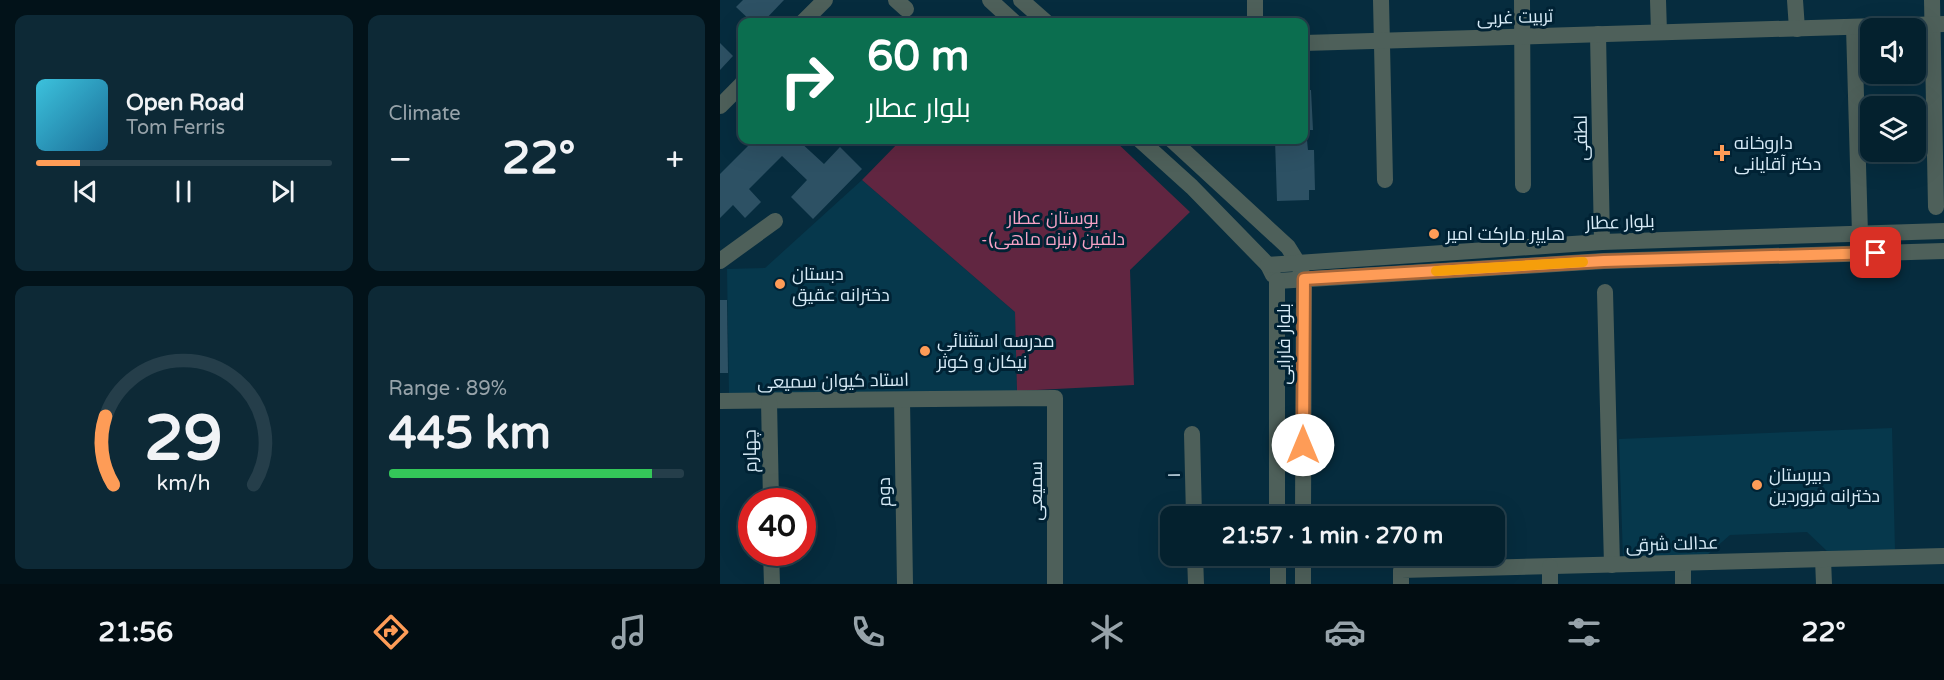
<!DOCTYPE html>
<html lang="en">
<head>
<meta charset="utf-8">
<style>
  :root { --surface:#04212e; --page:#0d2936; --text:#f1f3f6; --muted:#97a3aa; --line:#253e4a; --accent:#fe9c57 }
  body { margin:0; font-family:"Varela Round",Cairo,sans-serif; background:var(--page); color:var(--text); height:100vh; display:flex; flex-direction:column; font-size:22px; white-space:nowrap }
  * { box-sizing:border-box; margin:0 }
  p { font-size:20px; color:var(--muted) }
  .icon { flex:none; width:33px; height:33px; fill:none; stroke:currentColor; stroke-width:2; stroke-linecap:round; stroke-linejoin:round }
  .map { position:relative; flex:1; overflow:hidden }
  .details { display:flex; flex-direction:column; gap:15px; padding:15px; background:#021219; width:720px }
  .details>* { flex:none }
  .top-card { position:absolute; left:18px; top:18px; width:570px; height:126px; border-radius:12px; box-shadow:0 6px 24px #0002,0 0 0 2px var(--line); background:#0b6e4f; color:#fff; overflow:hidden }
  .fabs { position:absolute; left:1140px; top:18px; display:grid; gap:12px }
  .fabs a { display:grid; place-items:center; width:66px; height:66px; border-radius:12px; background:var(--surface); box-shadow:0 6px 24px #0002,0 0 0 2px var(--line); font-size:30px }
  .speed { position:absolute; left:18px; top:488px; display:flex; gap:12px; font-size:30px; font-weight:700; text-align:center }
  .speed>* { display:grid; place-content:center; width:78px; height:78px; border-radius:50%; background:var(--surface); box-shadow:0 6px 24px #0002,0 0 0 2px var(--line); line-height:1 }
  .speed .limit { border:9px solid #d22; background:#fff; color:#111 }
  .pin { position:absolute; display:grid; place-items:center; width:51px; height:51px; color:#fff; margin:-26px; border-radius:12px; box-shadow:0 3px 9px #0006 }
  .me { position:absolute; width:66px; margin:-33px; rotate:0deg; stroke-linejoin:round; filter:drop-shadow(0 0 4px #0008) }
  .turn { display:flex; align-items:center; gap:21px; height:126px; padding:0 30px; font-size:27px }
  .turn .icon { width:78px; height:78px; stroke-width:2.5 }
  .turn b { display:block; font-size:42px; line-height:51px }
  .big { font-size:45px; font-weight:700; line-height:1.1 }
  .details .tile { flex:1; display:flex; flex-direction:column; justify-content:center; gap:9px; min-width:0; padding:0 21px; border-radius:12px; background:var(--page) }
  .details .dial { align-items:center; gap:0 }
  .dial svg { height:156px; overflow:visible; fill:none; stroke:var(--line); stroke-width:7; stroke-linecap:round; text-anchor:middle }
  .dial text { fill:var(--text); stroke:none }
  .song { display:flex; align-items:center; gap:18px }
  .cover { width:72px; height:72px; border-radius:9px; background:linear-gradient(135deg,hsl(190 70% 55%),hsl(200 70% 35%)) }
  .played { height:6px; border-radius:3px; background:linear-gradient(90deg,var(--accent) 15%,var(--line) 15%) }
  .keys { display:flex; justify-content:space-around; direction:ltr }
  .heat { display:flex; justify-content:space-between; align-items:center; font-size:33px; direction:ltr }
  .charge { height:9px; border-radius:4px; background:linear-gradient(90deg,#34c759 89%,var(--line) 0) }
  .details .tiles { flex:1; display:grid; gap:15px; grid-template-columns:repeat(2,1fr) }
  .trip { position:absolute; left:440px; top:506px; width:345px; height:60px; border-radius:12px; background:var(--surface); box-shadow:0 6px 24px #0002,0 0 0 2px var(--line); font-weight:700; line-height:60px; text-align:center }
  .menu { display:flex; height:96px; justify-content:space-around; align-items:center; background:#020d12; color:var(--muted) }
  .menu .icon { width:42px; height:42px }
  .menu .active { color:var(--accent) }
  .menu b { font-size:27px; color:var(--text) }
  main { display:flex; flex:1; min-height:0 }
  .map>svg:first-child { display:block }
</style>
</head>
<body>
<main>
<section class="details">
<div class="tiles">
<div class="tile">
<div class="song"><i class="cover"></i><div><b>Open Road</b><p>Tom Ferris</p></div></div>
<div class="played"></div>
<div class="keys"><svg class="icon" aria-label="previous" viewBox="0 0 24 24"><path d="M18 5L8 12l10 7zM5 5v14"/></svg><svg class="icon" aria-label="pause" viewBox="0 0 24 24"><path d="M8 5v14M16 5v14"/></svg><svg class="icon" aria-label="next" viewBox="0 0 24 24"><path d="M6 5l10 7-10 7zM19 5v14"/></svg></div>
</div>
<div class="tile"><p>Climate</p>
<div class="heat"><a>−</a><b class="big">22°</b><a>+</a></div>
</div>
<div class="tile dial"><svg viewBox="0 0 100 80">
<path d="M14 69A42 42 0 1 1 86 69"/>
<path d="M14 69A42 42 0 0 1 10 34" stroke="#fe9c57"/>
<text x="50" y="56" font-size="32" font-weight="700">29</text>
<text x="50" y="72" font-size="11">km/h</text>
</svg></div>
<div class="tile"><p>Range · 89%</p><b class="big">445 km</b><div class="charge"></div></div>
</div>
</section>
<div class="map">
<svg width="1224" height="584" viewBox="0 0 1224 584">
  <rect width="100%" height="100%" fill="#062c3e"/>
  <!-- built -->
  <g fill="#06384c">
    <path d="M142 180 295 312 297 391 9 395 7 269 45 268Z"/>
    <path d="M1172 428 1175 550 1107 551 1087 532 1010 535 987 555 903 558 899 439Z"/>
  </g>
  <!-- green -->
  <path fill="#612641" d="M181 140H394L470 212 410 270 414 385 297 391 295 312 142 180Z"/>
  <!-- building -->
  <g fill="#2d5164">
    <path d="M23 0H64L43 22H32L16 7Z"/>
    <path d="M0 43 13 56 0 70Z"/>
    <path d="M584 90H591L593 130H587V140L588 150H594L595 190H589V200L557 201 555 140H584Z"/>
    <path d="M34 140H78L104 164 120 147 142 169 93 219 71 197 87 180 62 156 29 189 41 202 25 218 13 205 0 218V174Z"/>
    <path d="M0 300H7L8 373H0Z"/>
  </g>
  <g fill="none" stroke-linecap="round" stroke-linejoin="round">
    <!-- minor -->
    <g stroke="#4e605a" stroke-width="16">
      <path d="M176 0 186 9"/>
      <path d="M535 0V22"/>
      <path d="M661 0 665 180"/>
      <path d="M802 0 803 185"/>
      <path d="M938 0 939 32"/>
      <path d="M1075 0 1077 29"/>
      <path d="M1212 0 1216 207"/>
      <path d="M83 22 105 0"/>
      <path d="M1134 27 1140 234"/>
      <path d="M878 34 882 242"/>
      <path d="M584 43 1224 24"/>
      <path d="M0 106 22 84"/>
      <path d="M0 261 55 221"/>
      <path d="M885 292 892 565"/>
      <path d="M182 400 185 584"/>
      <path d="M0 401 335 398V584"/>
      <path d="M49 401 51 501"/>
      <path d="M472 434 474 516"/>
      <path d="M51 552 52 584"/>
      <path d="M475 555 476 584"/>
      <path d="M1103 559 1104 584"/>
      <path d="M963 563V584"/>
      <path d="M681 584V570L1224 556"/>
      <path d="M830 584V567"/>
    </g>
    <!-- tertiary -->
    <g stroke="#4e605a" stroke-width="16">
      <path d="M270 0 294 22"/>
      <path d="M301 0 326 22"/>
      <path d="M420 140 472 187 548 265 553 275"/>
      <path d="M452 140 568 247 578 263 584 279 583 516"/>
      <path d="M548 265 882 242 1224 231"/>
      <path d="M557 281 884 261 1224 251"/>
      <path d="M557 281V516"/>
      <path d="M558 555V584"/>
      <path d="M583 584V555"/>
    </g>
  </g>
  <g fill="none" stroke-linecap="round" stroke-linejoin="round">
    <!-- route casing -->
    <g stroke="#a56539" stroke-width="15">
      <path id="route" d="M583 445 584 279 884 261 1156 253"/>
    </g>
    <!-- route -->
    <use href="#route" stroke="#fe9c57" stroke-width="10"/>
    <!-- slow -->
    <path stroke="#f59e0b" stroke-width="10" d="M716 271 863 262"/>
  </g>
  <!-- markers -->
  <g fill="#fe9c57" stroke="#002234" stroke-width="2">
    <path d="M999 144h6v6h6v6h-6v6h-6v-6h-6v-6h6z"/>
    <circle cx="714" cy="234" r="6"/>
    <circle cx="60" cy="284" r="6"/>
    <circle cx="205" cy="351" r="6"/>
    <circle cx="1037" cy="485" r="6"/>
  </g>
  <g text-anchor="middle" stroke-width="6" stroke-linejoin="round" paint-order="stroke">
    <!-- street labels -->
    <g font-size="18" fill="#d7ebf7" stroke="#002234">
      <text transform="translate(795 17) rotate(-2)" y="6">تربیت غربی</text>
      <text transform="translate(861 138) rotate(-91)" y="6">لطفی</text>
      <text transform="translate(900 222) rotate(-2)" y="6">بلوار عطار</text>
      <text transform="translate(564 344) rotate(-90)" y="6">بلوار فارابی</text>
      <text transform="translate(113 381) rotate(-1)" y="6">استاد کیوان سمیعی</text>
      <text transform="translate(30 451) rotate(-91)" y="6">چهارم</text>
      <text transform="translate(454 475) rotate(-91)" y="6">۱</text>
      <text transform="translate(316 491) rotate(-90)" y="6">سمیعی</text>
      <text transform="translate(164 492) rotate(-91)" y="6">دوم</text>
      <text transform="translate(952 544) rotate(-2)" y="6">عدالت شرقی</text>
    </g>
    <!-- poi labels -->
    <g font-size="18" fill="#d7ebf7" stroke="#002234" text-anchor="start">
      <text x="1014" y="149">داروخانه<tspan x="1014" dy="21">دکتر آقایانی</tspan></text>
      <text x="726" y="240">هایپر مارکت امیر</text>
      <text x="72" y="280">دبستان<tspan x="72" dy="21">دخترانه عقیق</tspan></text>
      <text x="217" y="347">مدرسه استثنائی<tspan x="217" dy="21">نیکان و کوثر</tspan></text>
      <text x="1049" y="481">دبیرستان<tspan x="1049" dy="21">دخترانه فروردین</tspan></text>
    </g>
    <!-- park labels -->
    <g font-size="18" fill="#f7a2c5" stroke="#002234">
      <text x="333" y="224">بوستان عطار<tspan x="333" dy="21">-دلفین (نیزه ماهی)</tspan></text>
    </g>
  </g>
</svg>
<div class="fabs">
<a><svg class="icon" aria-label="sound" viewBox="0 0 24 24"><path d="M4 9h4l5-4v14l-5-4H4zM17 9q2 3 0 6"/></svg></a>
<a><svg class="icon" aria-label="layers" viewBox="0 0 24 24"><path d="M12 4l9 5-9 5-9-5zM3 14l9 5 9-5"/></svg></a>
</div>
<div class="speed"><div class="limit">40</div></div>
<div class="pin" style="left:1156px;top:253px;background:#d93025"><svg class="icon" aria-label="arrive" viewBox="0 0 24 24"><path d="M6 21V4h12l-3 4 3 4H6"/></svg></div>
<svg class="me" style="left:583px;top:445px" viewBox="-20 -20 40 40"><circle r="19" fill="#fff"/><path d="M0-13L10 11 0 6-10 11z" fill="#fe9c57"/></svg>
<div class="trip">21:57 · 1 min · 270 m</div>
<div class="top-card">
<div class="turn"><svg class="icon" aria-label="right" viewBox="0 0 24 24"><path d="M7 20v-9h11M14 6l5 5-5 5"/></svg><div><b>60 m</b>بلوار عطار</div></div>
</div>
</div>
</main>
<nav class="menu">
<b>21:56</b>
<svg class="icon active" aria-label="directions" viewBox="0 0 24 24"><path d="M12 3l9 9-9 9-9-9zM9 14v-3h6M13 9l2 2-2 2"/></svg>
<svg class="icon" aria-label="music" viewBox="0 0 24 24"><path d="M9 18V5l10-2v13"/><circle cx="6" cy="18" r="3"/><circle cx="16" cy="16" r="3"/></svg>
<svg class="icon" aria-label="phone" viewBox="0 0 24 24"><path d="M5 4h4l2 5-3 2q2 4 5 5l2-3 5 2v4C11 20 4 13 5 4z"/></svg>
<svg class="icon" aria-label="climate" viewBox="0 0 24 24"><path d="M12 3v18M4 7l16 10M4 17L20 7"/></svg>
<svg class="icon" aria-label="car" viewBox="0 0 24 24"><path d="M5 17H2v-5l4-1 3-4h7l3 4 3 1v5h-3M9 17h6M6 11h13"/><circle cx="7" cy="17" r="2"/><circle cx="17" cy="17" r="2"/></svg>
<svg class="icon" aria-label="filters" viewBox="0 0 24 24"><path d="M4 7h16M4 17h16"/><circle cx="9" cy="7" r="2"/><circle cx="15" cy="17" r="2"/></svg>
<b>22°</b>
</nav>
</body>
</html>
